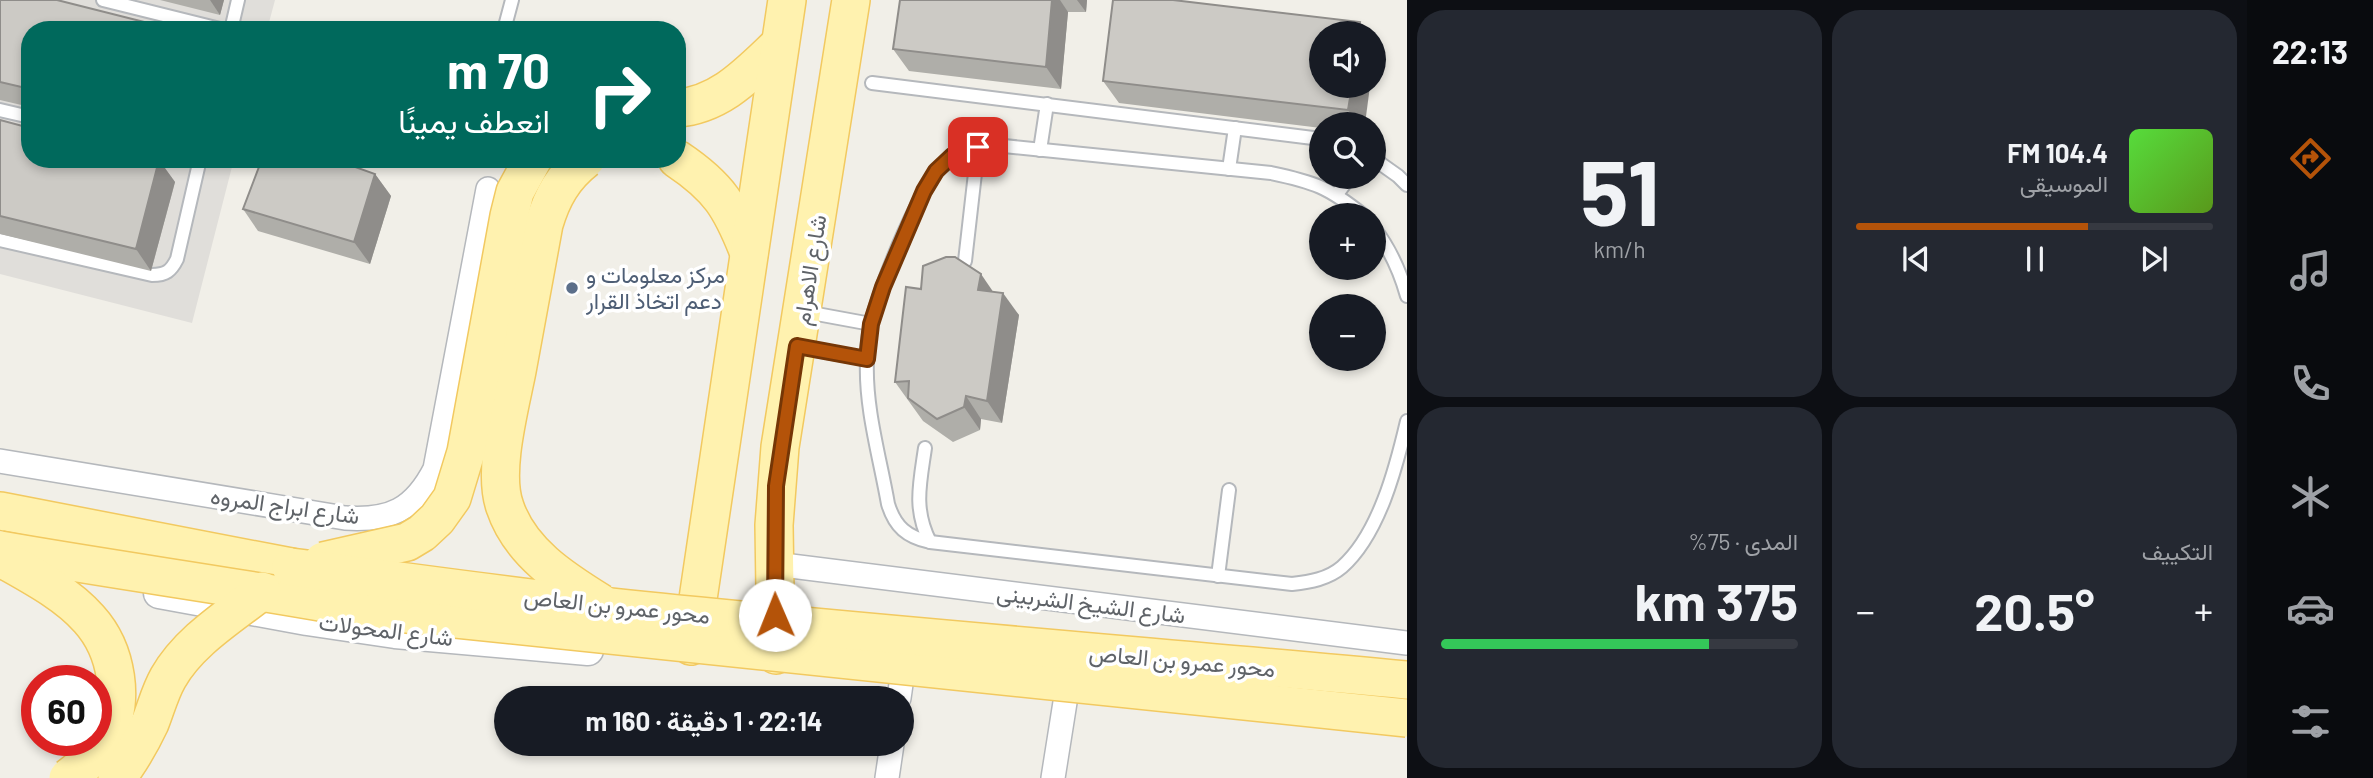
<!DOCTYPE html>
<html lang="ar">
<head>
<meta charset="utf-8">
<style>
  :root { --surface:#171b24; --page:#242831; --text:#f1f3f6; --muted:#9ea1a6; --line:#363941; --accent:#b45309 }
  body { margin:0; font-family:Barlow,Vazirmatn,sans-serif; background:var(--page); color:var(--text); direction:rtl; height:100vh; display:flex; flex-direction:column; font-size:26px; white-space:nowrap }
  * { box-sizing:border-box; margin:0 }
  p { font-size:23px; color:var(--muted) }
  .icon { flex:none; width:38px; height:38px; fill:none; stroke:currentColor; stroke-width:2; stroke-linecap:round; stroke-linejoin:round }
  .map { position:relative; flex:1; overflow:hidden; direction:ltr }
  .drawer { display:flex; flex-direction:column; gap:10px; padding:10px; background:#0d0f14; width:840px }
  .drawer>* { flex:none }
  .hud { position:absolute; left:21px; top:21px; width:665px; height:147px; border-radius:28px; box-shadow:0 4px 10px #0003; direction:rtl; background:#00695c; color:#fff; overflow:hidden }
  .buttons { position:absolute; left:1309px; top:21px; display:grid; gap:14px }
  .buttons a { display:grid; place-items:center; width:77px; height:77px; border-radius:50%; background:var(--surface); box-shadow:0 4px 10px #0003; font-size:35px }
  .speed { position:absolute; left:21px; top:665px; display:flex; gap:14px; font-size:35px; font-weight:700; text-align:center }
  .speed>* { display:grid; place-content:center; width:91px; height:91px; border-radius:50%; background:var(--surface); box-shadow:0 4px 10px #0003; line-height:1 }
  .speed .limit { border:10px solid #d22; background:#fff; color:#111 }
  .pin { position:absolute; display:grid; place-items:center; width:60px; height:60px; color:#fff; margin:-30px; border-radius:14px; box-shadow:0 4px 10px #0006 }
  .me { position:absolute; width:77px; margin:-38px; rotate:359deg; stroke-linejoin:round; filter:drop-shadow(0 0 5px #0008) }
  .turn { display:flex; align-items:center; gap:24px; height:147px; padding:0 21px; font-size:32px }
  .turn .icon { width:91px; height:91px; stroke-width:2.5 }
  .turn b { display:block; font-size:49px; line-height:60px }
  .big { font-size:52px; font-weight:700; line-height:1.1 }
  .drawer .widget { flex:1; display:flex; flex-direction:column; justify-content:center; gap:10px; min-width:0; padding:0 24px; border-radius:28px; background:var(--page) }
  .drawer .dial { align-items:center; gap:0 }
  .dial b { font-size:91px; line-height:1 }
  .song { display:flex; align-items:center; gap:21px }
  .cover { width:84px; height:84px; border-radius:10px; background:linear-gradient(135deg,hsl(110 70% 55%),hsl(90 70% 35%)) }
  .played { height:7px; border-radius:4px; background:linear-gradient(90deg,var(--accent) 65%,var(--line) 65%) }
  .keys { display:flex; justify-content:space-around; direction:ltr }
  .heat { display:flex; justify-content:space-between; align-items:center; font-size:38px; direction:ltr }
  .charge { height:10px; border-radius:5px; background:linear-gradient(90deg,#34c759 75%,var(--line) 0) }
  .drawer .tiles { flex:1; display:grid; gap:10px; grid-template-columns:repeat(2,1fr) }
  .trip { position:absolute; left:494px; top:686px; width:420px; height:70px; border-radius:35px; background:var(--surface); box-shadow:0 4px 10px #0003; font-weight:700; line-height:70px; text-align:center; direction:rtl }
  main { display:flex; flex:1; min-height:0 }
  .dock { display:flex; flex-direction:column; width:126px; justify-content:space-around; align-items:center; background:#090b0e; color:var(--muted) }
  .dock .icon { width:49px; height:49px }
  .dock .on { color:var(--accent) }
  .dock b { font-size:32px; color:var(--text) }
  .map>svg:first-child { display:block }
</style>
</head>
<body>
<main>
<nav class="dock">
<b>22:13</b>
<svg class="icon on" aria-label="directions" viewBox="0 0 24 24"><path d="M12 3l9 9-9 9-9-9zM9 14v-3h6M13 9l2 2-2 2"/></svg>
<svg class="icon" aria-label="music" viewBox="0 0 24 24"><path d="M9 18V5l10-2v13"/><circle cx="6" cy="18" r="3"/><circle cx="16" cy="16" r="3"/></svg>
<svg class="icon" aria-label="phone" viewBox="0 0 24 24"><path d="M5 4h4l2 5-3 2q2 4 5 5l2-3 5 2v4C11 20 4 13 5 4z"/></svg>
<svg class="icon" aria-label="climate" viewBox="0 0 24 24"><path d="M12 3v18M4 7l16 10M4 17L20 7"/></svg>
<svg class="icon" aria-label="car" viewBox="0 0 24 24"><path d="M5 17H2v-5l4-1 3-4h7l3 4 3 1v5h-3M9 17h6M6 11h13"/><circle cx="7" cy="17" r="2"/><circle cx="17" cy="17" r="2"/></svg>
<svg class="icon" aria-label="filters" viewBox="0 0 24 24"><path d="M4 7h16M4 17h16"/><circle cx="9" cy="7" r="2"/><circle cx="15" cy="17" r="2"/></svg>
</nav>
<section class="drawer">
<div class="tiles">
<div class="widget">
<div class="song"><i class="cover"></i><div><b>104.4 FM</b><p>الموسيقى</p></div></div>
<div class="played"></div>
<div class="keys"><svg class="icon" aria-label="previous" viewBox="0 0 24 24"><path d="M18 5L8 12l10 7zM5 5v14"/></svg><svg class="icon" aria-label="pause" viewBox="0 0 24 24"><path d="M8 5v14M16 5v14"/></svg><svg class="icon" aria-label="next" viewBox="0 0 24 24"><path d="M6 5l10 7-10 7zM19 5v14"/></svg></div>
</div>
<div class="widget dial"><b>51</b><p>km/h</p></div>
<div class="widget"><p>التكييف</p>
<div class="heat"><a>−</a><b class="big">20.5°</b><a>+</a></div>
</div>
<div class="widget"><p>المدى · 75%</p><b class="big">375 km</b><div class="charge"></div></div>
</div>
</section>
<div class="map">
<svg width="1407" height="778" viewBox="0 0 1407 778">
  <rect width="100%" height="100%" fill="#f1efe8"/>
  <!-- industrial -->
  <path fill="#e0deda" d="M0 0H275L267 30H30V159H234L192 323 0 274Z"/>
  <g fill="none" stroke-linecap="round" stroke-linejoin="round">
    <!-- service casing -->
    <g stroke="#b5b8bc" stroke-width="16">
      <g id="service">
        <path d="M103 0 224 30"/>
        <path d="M231 30 238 0"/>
        <path d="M504 30 512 0"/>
        <path d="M872 83 1321 139"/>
        <path d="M0 110 30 117"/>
        <path d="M1040 150 1047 104"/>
        <path d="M1374 159 1398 176 1407 185"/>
        <path d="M1229 169 1235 128"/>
        <path d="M1337 194 1350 177"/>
        <path d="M1363 215C1328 187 1314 182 1271 173L1004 146C987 147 967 147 952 156 923 175 879 288 871 324 868 335 867 349 867 361 865 408 880 458 888 504 895 527 907 537 930 542L1292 584C1310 582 1328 579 1342 567 1379 534 1396 468 1407 421"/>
        <path d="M1374 228C1390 249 1400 271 1407 296"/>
        <path d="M0 240 152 275C166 275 171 271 177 259L200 159"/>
        <path d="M965 261 978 147"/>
        <path d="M806 312 871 324"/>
        <path d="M798 347 867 359"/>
        <path d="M925 448C920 483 913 509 930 542"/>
        <path d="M1218 576 1229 490"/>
      </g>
    </g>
    <!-- minor casing -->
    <g stroke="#b5b8bc" stroke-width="26">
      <g id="minor">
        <path d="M0 461 345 518C390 521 414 510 435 469L488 189"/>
        <path d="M775 564 1407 643"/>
        <path d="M899 698 902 677"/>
        <path d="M887 778 892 744"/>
        <path d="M1053 778 1066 696"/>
      </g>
    </g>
    <!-- tertiary casing -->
    <g stroke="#b5b8bc" stroke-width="33">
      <path id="tertiary" d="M159 593 307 620 395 633 588 650"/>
    </g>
    <!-- primary casing -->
    <g stroke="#f2c960" stroke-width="40">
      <g id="primary">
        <path d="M677 108C721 105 750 72 780 44"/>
        <path d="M677 159C719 187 731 207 749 253"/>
        <path d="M0 511 291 567"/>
        <path d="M691 646 787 0"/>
        <path d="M776 655 774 525 780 447 851 0"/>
      </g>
    </g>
    <!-- service -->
    <use href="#service" stroke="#fff" stroke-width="12"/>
    <!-- minor -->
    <use href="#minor" stroke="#fff" stroke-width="23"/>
    <!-- tertiary -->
    <use href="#tertiary" stroke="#fff" stroke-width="30"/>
    <!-- primary -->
    <use href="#primary" stroke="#fff2af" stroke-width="37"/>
    <!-- primary-bridge casing -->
    <g stroke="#f2c960" stroke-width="40" stroke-linecap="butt">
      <g id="primary-bridge">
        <path d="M586 159C563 177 552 197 544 224 535 273 526 322 517 371 510 407 492 472 505 507 520 552 562 579 601 603"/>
        <path d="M0 550C119 571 240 587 359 609L1407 718"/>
        <path d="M1 558C31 575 66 593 89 619 117 650 126 702 105 739 96 755 83 767 68 778"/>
        <path d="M323 561 407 542 422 533 437 519 452 498 466 452 509 216 515 192 533 159"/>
        <path d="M291 567C397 580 503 596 610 607 875 635 1141 655 1407 680"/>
        <path d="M117 778C130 761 141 742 150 723 156 708 160 692 168 678 189 641 229 617 262 591"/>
      </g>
    </g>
    <!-- primary-bridge -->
    <use href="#primary-bridge" stroke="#fff2af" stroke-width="37"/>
  </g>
  <!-- wall -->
  <g fill="#afaea9">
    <path d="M0 0 30 30V107L0 100Z"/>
    <path d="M160 0H224L220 15Z"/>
    <path d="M900 0H1087L1086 12H1068L1061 89 909 71 893 49Z"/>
    <path d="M1360 22 1365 124H1321V128L1119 103 1103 81Z"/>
    <path d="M0 120 159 160 175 182 151 271 0 234Z"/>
    <path d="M375 174 391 196 370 264 258 231 243 209Z"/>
    <path d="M921 289 993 292 1019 315 1002 423 981 419 980 430 953 442 923 421 895 382Z"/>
  </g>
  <!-- shaded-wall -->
  <g fill="#8f8d8a">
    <path d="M210 0H224L220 15Z"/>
    <path d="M1052 0H1060L1068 12 1061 89 1046 67Z"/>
    <path d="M1077 0H1087L1086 12Z"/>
    <path d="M1360 22 1367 33H1358Z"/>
    <path d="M1352 86H1370L1365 124H1358L1348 110Z"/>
    <path d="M159 160 175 182 151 271 136 249Z"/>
    <path d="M375 174 391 196 370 264 354 242Z"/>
    <path d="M981 274 996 296 978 290Z"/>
    <path d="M1003 293 1019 315 1002 423 987 401Z"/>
    <path d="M966 396 981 419 980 430 964 407Z"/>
  </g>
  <!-- building -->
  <g fill="#cccac5" stroke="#8f8d8a" stroke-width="2">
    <path d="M0 0H57L176 30H30V89L0 82Z"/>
    <path d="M900 0H1052L1046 67 893 49Z"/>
    <path d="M1113 0H1173L1360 22 1358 33H1321V86H1352L1348 110 1103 81Z"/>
    <path d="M0 120 30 128V159H155L159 160 136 249 0 216Z"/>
    <path d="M262 159H333L375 174 354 242 243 209Z"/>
    <path d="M946 257H955L981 274 978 290 1003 293 987 401 966 396 964 407 937 419 908 398 909 381 895 382 906 287 921 289 923 266Z"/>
  </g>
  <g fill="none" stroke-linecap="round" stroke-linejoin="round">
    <!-- route casing -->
    <g stroke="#753606" stroke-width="18">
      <path id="route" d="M775 615 776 486 797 346 867 359 871 324 883 287 924 191 936 171 952 156 978 147"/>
    </g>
    <!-- route -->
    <use href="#route" stroke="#b45309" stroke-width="12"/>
  </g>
  <!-- markers -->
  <circle fill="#5c6f8a" stroke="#fff" stroke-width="2.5" cx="572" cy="288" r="7"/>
  <g text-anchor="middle" stroke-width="7" stroke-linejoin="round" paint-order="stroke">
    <!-- street labels -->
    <g font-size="23" fill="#5f6368" stroke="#fff">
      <text transform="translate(810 270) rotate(-81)" y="8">شارع الاهرام</text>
      <text transform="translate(285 506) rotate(8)" y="8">شارع ابراج المروه</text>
      <text transform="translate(1091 604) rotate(7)" y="8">شارع الشيخ الشربينى</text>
      <text transform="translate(617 606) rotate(6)" y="8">محور عمرو بن العاص</text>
      <text transform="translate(386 630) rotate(7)" y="8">شارع المحولات</text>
      <text transform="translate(1182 661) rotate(5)" y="8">محور عمرو بن العاص</text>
    </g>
    <!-- service labels -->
    <g font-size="23" fill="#4e5e75" stroke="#fff" text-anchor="start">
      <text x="586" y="283">مركز معلومات و<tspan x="586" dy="26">دعم اتخاذ القرار</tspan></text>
    </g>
  </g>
</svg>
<div class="buttons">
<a><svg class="icon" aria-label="sound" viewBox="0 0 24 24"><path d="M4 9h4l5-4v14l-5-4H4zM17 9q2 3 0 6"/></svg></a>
<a><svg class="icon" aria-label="search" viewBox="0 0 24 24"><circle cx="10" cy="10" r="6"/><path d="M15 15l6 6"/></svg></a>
<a>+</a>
<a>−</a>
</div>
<div class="speed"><div class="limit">60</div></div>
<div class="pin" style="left:978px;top:147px;background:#d93025"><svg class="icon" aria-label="arrive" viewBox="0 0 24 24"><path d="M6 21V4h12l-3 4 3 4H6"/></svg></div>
<svg class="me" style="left:775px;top:615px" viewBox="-20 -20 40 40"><circle r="19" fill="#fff"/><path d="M0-13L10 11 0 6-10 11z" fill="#b45309"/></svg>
<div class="trip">22:14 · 1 دقيقة · 160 m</div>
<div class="hud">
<div class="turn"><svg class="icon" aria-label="right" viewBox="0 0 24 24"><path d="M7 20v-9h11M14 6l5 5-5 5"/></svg><div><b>70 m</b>انعطف يمينًا</div></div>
</div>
</div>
</main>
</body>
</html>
